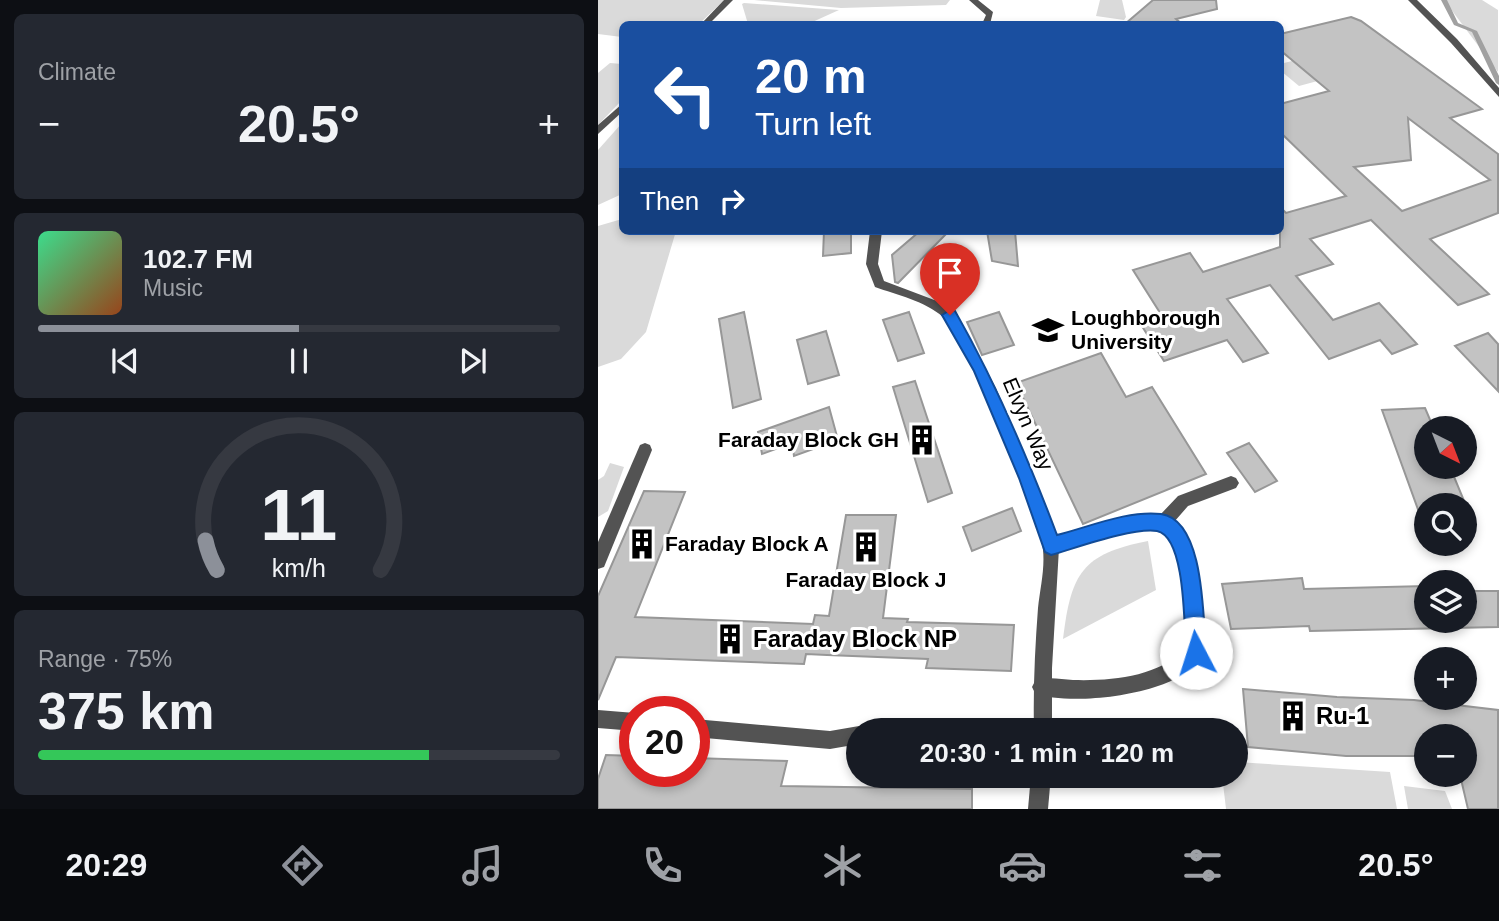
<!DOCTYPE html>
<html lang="en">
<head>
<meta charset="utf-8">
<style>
  :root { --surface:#171b24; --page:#242831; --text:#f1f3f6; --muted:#9ea1a6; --line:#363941; --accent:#8c9099 }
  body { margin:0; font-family:Arial,sans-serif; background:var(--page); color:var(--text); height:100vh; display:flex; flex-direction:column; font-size:26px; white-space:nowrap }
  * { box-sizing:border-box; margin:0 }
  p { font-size:23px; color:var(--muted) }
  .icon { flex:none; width:38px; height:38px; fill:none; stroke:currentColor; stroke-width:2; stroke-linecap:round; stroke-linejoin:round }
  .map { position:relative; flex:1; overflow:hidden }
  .sheet { display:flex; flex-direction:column; gap:14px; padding:14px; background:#0d0f14; width:598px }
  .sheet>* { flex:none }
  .guide { position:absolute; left:21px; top:21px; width:665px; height:214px; border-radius:10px; box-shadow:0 4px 10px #0003; background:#1a4fa0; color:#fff; overflow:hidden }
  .needle { width:46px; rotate:138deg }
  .controls { position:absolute; left:816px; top:416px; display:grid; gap:14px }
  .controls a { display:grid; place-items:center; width:63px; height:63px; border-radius:50%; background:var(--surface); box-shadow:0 4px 10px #0003; font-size:35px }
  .speed { position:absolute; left:21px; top:696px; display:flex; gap:14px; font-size:35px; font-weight:700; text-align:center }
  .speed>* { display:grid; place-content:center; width:91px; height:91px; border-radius:50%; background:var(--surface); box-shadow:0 4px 10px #0003; line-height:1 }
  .speed .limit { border:10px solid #d22; background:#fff; color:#111 }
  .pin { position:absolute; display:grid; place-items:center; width:60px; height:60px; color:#fff; margin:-72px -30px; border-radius:50% 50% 50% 0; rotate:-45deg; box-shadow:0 0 7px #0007 }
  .pin .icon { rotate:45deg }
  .me { position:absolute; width:77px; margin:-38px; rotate:355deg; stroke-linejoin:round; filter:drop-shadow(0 0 5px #0008) }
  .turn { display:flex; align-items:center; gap:24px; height:147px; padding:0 21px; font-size:32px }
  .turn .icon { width:91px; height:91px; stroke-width:2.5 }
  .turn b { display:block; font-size:49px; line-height:60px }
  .then { display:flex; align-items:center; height:66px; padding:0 21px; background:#0003; gap:14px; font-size:26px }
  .big { font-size:52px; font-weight:800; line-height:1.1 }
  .sheet .tile { flex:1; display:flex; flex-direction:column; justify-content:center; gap:10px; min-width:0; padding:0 24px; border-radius:10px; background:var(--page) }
  .sheet .dial { align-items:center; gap:0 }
  .dial svg { height:182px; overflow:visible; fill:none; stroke:var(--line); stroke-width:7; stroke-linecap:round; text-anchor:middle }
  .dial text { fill:var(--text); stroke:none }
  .song { display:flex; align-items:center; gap:21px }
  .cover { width:84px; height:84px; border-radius:10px; background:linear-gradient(135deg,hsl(150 70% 55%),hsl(20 70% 35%)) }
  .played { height:7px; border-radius:4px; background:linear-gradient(90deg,var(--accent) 50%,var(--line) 50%) }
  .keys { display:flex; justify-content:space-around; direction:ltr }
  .heat { display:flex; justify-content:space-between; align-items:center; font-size:38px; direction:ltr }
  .charge { height:10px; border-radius:5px; background:linear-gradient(90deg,#34c759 75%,var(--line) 0) }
  .trip { position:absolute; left:248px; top:718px; width:402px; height:70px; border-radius:35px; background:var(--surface); box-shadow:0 4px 10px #0003; font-weight:800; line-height:70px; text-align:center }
  .tab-bar { display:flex; height:112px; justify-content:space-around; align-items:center; background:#090b0e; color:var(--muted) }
  .tab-bar .icon { width:49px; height:49px }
  .tab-bar .active { color:var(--accent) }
  .tab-bar b { font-size:32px; color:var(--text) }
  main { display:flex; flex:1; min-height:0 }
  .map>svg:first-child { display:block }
</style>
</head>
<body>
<main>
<section class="sheet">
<div class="tile"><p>Climate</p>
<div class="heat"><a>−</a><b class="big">20.5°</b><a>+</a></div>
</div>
<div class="tile">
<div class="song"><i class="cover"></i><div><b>102.7 FM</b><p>Music</p></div></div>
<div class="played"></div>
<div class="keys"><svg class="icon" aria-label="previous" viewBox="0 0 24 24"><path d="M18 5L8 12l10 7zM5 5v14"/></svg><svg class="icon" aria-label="pause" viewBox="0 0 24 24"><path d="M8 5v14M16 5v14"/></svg><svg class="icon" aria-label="next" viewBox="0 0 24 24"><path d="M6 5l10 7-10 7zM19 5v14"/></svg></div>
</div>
<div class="tile dial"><svg viewBox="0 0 100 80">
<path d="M14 69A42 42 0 1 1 86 69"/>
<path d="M14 69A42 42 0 0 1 9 56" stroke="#8c9099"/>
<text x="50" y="56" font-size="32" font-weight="700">11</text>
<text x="50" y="72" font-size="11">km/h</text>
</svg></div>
<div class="tile"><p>Range · 75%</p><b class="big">375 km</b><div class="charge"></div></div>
</section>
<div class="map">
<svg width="901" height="809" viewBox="0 0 901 809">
  <rect width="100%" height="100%" fill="#fff"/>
  <!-- green -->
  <g fill="#dadada">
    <path d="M0 0H126L101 24H24V37L0 34Z"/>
    <path d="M156 0H352L348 5 243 8Z"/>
    <path d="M502 0H524L528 17 526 20 498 16Z"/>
    <path d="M846 0H884L900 10V72Z"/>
    <path d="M146 3 241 10 210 24H150L144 4Z"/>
    <path d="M750 47 775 66 701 86 683 71 682 64Z"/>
    <path d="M12 63 24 64V100L0 125V73Z"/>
    <path d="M24 123V194L0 205V150Z"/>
    <path d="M24 219V231H78L48 332 23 359 0 367V226Z"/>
    <path d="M12 463 26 467 10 511 0 517V480L6 476Z"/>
    <path d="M550 541 558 590 465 639C473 573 484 554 550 541Z"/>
    <path d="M639 762 792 772 799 809H628L624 775H639Z"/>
    <path d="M806 786 847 791 854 809H810Z"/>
  </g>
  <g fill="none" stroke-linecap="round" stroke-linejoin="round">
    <!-- stream -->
    <path fill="#a1a1a1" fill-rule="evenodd" d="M843 0H849L860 23 879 31 901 76V85L898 83 874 32 856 25Z"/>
  </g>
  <!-- building -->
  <g fill="#c3c3c3" stroke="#979797" stroke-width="2" fill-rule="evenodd">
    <path d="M555 0H618L619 9 578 19 584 24H527Z"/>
    <path d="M753 17 763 21 884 109 852 118 900 154V213L832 239 891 294 860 305 773 220 712 239 735 264 698 276 735 320 781 303 819 344 794 354 782 340 731 359 672 285 629 299 670 353 645 362 629 340 566 361 542 323 564 316 535 270 592 253 605 272 682 247V207L688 213 748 196 682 132V104L731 91 682 50V34ZM810 118 892 180 804 211 756 167 813 160Z"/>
    <path d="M226 231H253V253L225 256Z"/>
    <path d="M322 231H351L300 283 297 282 294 255Z"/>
    <path d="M389 231H417L420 266 394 261Z"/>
    <path d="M146 312 163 399 135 408 121 319Z"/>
    <path d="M311 312 326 353 300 361 285 320Z"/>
    <path d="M401 312 416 345 384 355 369 322Z"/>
    <path d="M228 331 241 375 210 384 199 340Z"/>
    <path d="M890 333 900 344V391L857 346Z"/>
    <path d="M503 353 528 397 554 387 608 474 485 524 418 383Z"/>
    <path d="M317 381 354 493 330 502 295 387Z"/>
    <path d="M231 407 240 440 196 456 194 443 164 454 160 432Z"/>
    <path d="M827 408 836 429H828V467H852L876 525H866V506H828L826 526 784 410Z"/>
    <path d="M651 443 679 481 657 492 629 453Z"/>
    <path d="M46 491 87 492 37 617 215 624 217 615 231 616 248 515H298L285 618 310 619 309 622 416 625 413 671 328 668 330 659 229 655 208 654 206 664 18 657 0 700V596Z"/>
    <path d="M414 508 423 531 374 551 365 527Z"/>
    <path d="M704 578 706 589 828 586V621H866V591H900V627L712 631 711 626 633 629 624 584Z"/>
    <path d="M645 689 739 697 816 700 900 710V809H870L862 775H866V737H828V756H748L650 747Z"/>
    <path d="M8 755 37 756V772H96V758L189 761 183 786 374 789V809H0V779Z"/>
  </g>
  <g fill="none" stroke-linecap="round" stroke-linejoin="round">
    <!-- service -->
    <g fill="#535353" fill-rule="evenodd">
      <path d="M47 443 52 445 54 450 6 567 0 569V542L42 445Z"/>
      <path d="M633 476 638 478 641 483 638 488 590 506 576 522C606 542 604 620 607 653 590 694 473 708 437 693L434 687 437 681C448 676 462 679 475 680 516 681 557 677 589 649 587 624 590 543 563 531 543 523 475 547 453 554L447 552 445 546 447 540 526 518 562 515 580 496Z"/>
    </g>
    <!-- pedestrian -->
    <g fill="#535353" fill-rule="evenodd">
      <path d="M0 710 37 713V731L0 728Z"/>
      <path d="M96 719 232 731 261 726 268 730H261V744L232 749 96 737Z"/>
      <path d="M306 719 313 721 315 730H289L291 723Z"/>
    </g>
    <!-- minor -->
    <g fill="#535353" fill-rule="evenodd">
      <path d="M126 0H135L111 24H103Z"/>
      <path d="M371 0H380L395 12 392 24H384L388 15Z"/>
      <path d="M810 0H819L859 39 901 88V97L853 43Z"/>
      <path d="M24 104V112L0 134V125Z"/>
      <path d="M272 231H284L280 264 286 281 339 301 354 311 364 324 398 388 447 503 461 548 454 668V730H436C435 689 437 648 440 608 442 589 447 569 445 550 442 515 369 339 345 317 327 301 299 295 277 287L268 264Z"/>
      <path d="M433 775H453L450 809H430Z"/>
    </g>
  </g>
  <!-- route -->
  <path fill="#1a73e8" stroke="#114b97" stroke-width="2" d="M352 310 357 311C398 383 430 458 459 535 491 527 530 510 563 514 607 520 605 619 608 653L605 660 598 663 591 660 588 653C586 628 588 537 559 531 536 527 478 548 453 555L447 552 421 478 376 371 344 315Z"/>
  <!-- icons -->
  <defs>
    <g id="university-bare" transform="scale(2.415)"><path d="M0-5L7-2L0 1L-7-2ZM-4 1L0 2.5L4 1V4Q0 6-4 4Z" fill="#000" stroke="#fff" stroke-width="2.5" paint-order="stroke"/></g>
    <g id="building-bare" transform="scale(2.415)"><path d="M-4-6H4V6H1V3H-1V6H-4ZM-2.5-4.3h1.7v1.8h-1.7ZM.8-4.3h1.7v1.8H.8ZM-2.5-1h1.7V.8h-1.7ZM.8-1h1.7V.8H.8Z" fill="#000" stroke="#fff" stroke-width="2.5" paint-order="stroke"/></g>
  </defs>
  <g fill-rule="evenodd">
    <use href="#university-bare" x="450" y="330"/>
    <use href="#building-bare" x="324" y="440"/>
    <use href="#building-bare" x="44" y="544"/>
    <use href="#building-bare" x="268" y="547"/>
    <use href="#building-bare" x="132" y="639"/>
    <use href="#building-bare" x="695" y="716"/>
  </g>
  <g text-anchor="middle" stroke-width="6" stroke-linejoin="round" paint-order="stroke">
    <!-- poi labels -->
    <g font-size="21" font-weight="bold" fill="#000" stroke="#fff" text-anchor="start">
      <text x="473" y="325">Loughborough<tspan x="473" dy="24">University</tspan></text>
      <text x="301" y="447" text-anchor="end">Faraday Block GH</text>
      <text x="67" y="551">Faraday Block A</text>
      <text x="268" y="587" text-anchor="middle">Faraday Block J</text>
    </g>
    <!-- street labels -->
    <g font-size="21" fill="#000" stroke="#fff">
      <text transform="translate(430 424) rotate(67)" y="7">Elvyn Way</text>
    </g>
    <!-- near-poi labels -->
    <g font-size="24" font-weight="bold" fill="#000" stroke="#fff" text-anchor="start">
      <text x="155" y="647">Faraday Block NP</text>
      <text x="718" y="724">Ru-1</text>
    </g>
  </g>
</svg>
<div class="controls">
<a><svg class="needle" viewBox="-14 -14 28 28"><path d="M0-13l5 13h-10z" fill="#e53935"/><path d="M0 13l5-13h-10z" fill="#9ea1a6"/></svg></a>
<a><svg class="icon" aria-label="search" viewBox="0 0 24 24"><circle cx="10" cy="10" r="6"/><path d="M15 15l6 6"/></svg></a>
<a><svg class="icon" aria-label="layers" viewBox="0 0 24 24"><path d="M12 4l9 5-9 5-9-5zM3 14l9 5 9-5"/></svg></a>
<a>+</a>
<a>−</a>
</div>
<div class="speed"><div class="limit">20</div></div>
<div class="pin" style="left:352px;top:315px;background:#d93025"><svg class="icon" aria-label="arrive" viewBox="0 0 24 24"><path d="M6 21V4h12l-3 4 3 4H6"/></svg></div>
<svg class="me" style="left:598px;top:653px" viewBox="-20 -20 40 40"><circle r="19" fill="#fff"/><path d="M0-13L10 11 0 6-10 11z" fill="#1a73e8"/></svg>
<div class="trip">20:30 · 1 min · 120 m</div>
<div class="guide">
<div class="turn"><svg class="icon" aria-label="left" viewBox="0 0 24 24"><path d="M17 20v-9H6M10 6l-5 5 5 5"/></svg><div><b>20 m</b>Turn left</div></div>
<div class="then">Then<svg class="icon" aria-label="right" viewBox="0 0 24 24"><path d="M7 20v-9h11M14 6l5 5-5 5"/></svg></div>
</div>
</div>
</main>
<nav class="tab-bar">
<b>20:29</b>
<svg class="icon active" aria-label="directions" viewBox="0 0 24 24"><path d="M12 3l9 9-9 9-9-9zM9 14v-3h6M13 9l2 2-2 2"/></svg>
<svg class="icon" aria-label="music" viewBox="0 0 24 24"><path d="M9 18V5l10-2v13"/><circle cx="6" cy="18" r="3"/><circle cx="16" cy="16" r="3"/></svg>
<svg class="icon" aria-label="phone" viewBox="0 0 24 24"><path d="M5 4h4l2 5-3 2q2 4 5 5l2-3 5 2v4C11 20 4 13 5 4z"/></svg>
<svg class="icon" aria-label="climate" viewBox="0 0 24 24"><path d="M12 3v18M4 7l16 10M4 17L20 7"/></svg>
<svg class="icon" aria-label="car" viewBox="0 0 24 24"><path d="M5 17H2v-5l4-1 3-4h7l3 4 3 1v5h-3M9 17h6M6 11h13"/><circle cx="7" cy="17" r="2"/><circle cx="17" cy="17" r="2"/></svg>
<svg class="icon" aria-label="filters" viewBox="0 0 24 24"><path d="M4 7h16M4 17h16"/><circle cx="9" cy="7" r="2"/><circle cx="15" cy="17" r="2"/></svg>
<b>20.5°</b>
</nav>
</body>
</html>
